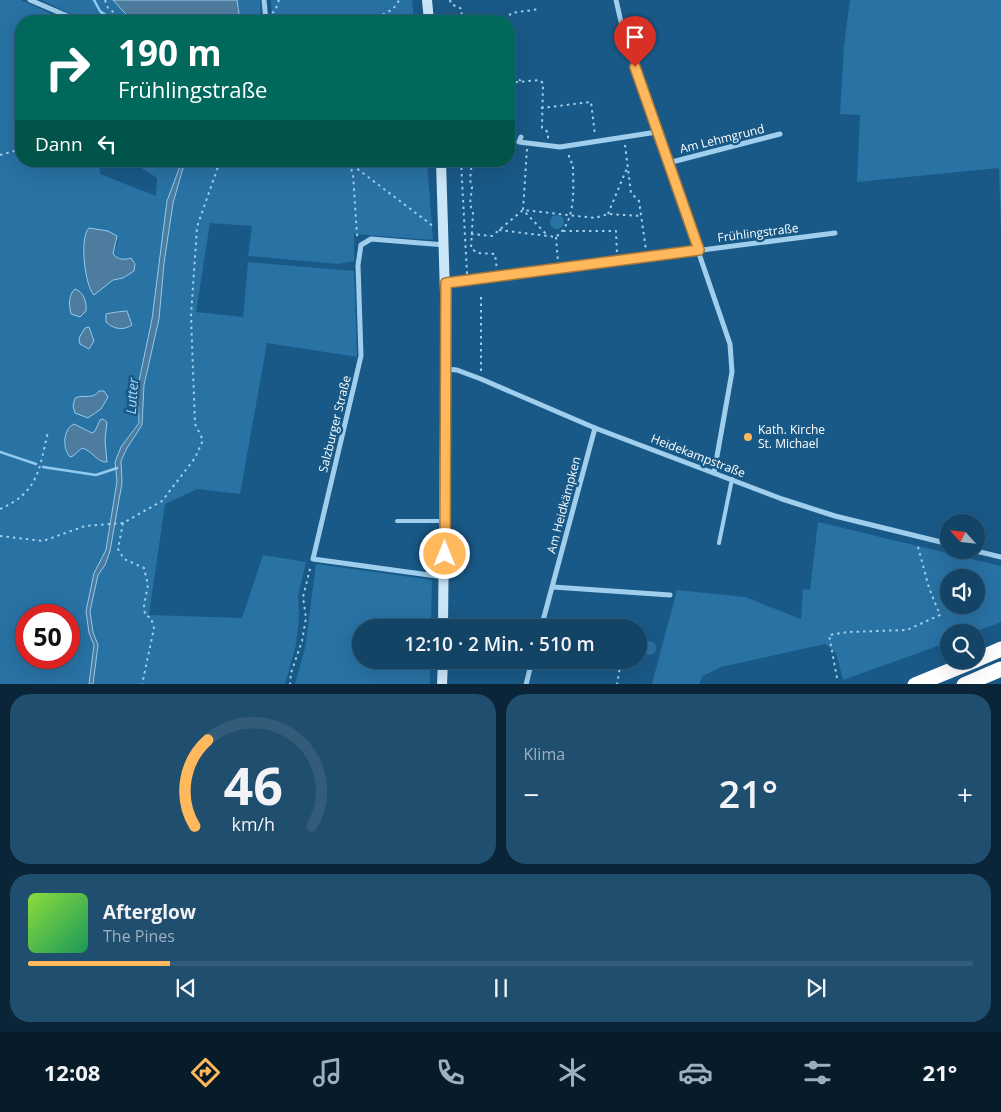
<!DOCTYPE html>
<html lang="de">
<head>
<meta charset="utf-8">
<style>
  :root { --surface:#134365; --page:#204e6e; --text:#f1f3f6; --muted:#9db0bf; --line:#325c79; --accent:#ffb85b }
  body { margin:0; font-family:"Open Sans",sans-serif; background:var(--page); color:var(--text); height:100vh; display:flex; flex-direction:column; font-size:19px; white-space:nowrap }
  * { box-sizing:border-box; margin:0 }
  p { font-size:16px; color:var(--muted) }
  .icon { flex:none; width:28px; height:28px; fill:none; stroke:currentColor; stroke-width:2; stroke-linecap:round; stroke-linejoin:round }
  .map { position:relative; height:684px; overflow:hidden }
  .details { display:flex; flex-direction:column; gap:10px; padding:10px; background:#0a2538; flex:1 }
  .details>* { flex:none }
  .banner { position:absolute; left:15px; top:15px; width:500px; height:152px; border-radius:20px; box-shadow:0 5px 20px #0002,0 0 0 1px var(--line); background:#00695c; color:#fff; overflow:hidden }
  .needle { width:32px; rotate:297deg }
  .fabs { position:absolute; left:940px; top:514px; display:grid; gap:10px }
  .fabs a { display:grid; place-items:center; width:45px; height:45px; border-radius:50%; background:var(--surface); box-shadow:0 5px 20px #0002,0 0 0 1px var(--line); font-size:25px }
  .speed { position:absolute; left:15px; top:604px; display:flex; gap:10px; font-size:25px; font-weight:700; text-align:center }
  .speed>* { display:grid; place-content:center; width:65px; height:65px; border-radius:50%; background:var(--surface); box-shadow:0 5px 20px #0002,0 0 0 1px var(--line); line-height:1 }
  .speed .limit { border:8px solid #d22; background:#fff; color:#111 }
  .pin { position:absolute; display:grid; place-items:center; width:42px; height:42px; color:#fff; margin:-51px -21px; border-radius:50% 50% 50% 0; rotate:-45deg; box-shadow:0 0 5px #0007 }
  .pin .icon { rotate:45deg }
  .me { position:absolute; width:55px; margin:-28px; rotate:0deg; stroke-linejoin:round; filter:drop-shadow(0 0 4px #0008) }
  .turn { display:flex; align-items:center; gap:18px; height:105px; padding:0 20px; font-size:22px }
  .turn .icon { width:65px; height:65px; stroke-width:2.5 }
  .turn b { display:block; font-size:35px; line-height:42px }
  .then { display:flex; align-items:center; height:48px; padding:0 20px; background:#0003; gap:10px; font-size:19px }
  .big { font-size:38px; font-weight:600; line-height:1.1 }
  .details .widget { flex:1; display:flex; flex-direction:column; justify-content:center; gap:8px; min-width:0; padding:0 18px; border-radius:20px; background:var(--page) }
  .details .dial { align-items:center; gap:0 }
  .dial svg { height:130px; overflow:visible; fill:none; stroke:var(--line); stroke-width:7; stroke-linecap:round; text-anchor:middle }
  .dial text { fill:var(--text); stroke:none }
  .song { display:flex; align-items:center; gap:15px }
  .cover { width:60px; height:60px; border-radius:8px; background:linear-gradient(135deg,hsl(90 70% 55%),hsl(150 70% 35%)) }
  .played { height:5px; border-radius:2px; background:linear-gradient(90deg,var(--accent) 15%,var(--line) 15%) }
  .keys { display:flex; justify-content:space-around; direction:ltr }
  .heat { display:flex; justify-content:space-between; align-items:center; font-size:28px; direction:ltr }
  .details .tiles { flex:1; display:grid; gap:10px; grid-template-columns:1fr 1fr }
  .widget:last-child { grid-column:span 2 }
  .trip { position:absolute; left:352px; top:619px; width:295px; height:50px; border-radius:25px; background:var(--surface); box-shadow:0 5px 20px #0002,0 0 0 1px var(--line); font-weight:600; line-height:50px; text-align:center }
  .tabs { display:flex; height:80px; justify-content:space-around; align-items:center; background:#081b28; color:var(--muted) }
  .tabs .icon { width:35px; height:35px }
  .tabs .active { color:var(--accent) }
  .tabs b { font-size:22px; color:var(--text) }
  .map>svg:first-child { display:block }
</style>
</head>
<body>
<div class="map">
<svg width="1001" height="685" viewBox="0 0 1001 685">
  <rect width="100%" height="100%" fill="#195987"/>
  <!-- green -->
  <g fill="#2872a4" fill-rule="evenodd">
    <path d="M0 0H21L54 15 51 21H21V83L15 109 21 111V161H99L100 174 156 196 157 178 130 161H182L167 201 152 319 138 386 139 423 121 447 115 462 117 481 106 550 94 573 86 611 89 633 94 645 89 684 0 685ZM93 228 112 233 118 242 113 254 116 257 125 260 123 278 113 280 94 295 84 256V236ZM26 615H69V658H26Z"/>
    <path d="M41 0H113L132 21H86Z"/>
    <path d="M237 0H260L261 21H240Z"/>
    <path d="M271 0H412L414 21H272Z"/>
    <path d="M850 0H1001V230L999 168 857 182 860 115 840 114 844 46Z"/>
    <path d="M185 161H427L433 240 354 234V261L339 264 248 256 252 226 210 223 196 312 243 317 248 262 354 271 357 357 267 343 240 494 197 489 165 504 149 615 242 618 263 555 306 562 298 596 299 617 296 645 285 684H93L98 645 93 632 90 611 98 575 105 565 122 483 121 461 127 448 142 425 144 385 159 319 164 263 173 203Z"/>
    <circle cx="557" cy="222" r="7"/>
    <path d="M818 522 1001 566V622L974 632H949V642L843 680 836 653 825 644 721 667 703 676 699 684H652L677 590 745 597 801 619 803 589 810 590ZM949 578H976V605H949Z"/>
    <path d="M316 564 432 580 431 627 361 628V660H430V684H295L305 648Z"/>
    <circle cx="649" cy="648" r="7"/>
  </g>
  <!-- water -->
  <g fill="#4e7c9e" stroke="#92cbef">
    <path d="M113 0H237L240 21H132Z"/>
    <path d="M182 161H185L173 203 164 263 159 319 144 385 142 425 127 448 121 461 122 483 110 551 105 565 98 575 90 611 93 632 98 645 93 684H89L94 645 89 633 86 611 94 573 106 550 117 481 115 462 121 447 139 423 138 386 152 319 167 201Z"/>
    <path d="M89 228 108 231 117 236 113 254C118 260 125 260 131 258L135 264 134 271 123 278 113 280 94 295C85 287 79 237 89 228Z"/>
    <path d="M75 289C84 292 87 303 86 311L80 317 71 314C69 306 68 295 75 289Z"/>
    <path d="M127 311 132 325C123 331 113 329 106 322V314C109 313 124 311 127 311Z"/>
    <path d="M89 327 94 341 89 349 80 344 79 338 85 328Z"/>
    <path d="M99 391H104L108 397 101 409 88 418 75 413 73 406 75 398C84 394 93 400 99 391Z"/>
    <path d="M103 419 107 422 105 440 107 462C97 463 92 450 82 448L73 456 70 457C62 448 63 429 74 424L92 433 95 431 100 420Z"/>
  </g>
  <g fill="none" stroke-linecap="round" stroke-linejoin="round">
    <!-- stream -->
    <g stroke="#92cbef" stroke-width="2.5">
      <path d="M94 0 100 11 114 21"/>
      <path d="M101 12 106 21"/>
      <path d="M121 21 125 16"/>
      <path d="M0 452 36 464"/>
      <path d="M43 467 96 475 117 468"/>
    </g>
    <!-- path -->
    <g stroke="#a0ceed" stroke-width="2" stroke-dasharray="2.5 4" stroke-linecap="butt">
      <path d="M105 0 108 8 125 21"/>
      <path d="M450 0 451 4 462 9 461 21"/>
      <path d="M272 13 275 11 279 0"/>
      <path d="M364 21C377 16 393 14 399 0"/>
      <path d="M506 21 511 13 540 9"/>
      <path d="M509 71 522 82"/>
      <path d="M509 83 539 80 543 83 542 128 548 132V139"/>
      <path d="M541 108 591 102 595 135"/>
      <path d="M625 145 631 193 639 201 646 250"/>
      <path d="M527 149 523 210 548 236"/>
      <path d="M0 155 21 149"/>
      <path d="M347 161 433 226"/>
      <path d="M461 161 467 274"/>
      <path d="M472 161 470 180 472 187 470 204 473 213 471 248 477 253 495 254 497 270"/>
      <path d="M349 163 353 174 357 235 359 239"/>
      <path d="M608 214 627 168"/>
      <path d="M499 230 556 237C577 220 573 189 573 164L569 159V151"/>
      <path d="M563 231H616L617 255"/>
      <path d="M471 234 492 236 523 210 595 218 608 214 641 216"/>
      <path d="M556 237 558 262"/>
      <path d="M481 297V371"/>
      <path d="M0 509C39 492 39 469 48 432"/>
      <path d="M123 523 118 549 124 559 144 568 148 585 144 606 145 615 151 618 154 628 142 685"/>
      <path d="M0 536 43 541 85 526 123 523 162 501 195 458 203 440 195 424 191 316 197 227 220 161"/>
      <path d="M837 678 829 635 848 632 907 630 940 615 929 588 917 543"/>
      <path d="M290 685 291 673 302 641 306 618 303 597 311 565"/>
      <path d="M617 685 621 660"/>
    </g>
    <!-- service -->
    <g stroke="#a0ceed" stroke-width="4">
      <path d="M397 521H443"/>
      <path d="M719 543 732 479"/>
    </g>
    <!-- minor -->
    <g stroke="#a0ceed" stroke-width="5">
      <path d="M30 0 79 21"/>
      <path d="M264 0 266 21"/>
      <path d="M616 0 624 35 730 344 732 372 714 473"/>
      <path d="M521 137 519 142 560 147 657 132"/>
      <path d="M668 163 780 134"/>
      <path d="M445 283 835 233"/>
      <path d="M446 369 457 370 481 379 595 428 782 499 835 516 949 544"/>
      <path d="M972 550 1001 557"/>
      <path d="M444 577 313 559 361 356 358 265 361 245 371 239 445 245"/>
      <path d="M553 587 670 595"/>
      <path d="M541 628 595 428"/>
      <path d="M526 685 532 660"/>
    </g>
    <!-- secondary -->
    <g stroke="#cce6f9" stroke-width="10">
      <path d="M427 0 429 21"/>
      <path d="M441 161 446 327 443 628"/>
      <path d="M442 685 443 660"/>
    </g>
    <!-- motorway -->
    <g stroke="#fff" stroke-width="15">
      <path d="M976 660 1001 649"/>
      <path d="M915 685 976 660"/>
      <path d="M964 685 1001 669"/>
    </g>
  </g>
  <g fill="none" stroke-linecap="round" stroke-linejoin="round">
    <!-- route casing -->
    <g stroke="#a6783b" stroke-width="12">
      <path id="route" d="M445 554 446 283 699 250 635 67"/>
    </g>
    <!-- route -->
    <use href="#route" stroke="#ffb85b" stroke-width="9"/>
  </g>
  <!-- markers -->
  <circle fill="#ffb85b" stroke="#195987" stroke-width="2" cx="748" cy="437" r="5"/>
  <g text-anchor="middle" stroke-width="5" stroke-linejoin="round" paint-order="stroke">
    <!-- street labels -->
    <g font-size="12" fill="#fff" stroke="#195987">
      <text transform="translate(722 139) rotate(-14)" y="4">Am Lehmgrund</text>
      <text transform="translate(758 233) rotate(-7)" y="4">Frühlingstraße</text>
      <text transform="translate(335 424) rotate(-76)" y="4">Salzburger Straße</text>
      <text transform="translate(698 456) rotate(21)" y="4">Heidekampstraße</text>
      <text transform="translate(564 505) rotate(-75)" y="4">Am Heidkämpken</text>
    </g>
    <!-- poi labels -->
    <g font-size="12" fill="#fff" stroke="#195987" text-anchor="start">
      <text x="758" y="434">Kath. Kirche<tspan x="758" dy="14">St. Michael</tspan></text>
    </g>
    <!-- water labels -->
    <g font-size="14" font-style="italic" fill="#abd7f4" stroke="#195987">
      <text transform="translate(132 396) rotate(-86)" y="5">Lutter</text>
    </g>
  </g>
</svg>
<div class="fabs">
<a><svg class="needle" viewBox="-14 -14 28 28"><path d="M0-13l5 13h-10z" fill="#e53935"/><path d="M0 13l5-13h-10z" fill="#9db0bf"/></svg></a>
<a><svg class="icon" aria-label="sound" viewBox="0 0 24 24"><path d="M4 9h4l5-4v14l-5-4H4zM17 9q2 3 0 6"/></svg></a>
<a><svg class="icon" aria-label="search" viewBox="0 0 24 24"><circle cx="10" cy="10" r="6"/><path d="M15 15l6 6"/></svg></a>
</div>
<div class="speed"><div class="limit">50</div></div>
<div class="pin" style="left:635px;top:67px;background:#d93025"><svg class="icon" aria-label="arrive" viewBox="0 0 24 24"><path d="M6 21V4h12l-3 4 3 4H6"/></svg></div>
<svg class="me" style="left:445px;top:554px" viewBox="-20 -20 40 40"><circle r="17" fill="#ffb85b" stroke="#fff" stroke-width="3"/><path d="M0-11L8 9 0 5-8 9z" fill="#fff"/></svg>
<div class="trip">12:10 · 2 Min. · 510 m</div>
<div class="banner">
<div class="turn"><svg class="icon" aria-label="right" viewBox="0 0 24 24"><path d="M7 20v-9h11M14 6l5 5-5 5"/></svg><div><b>190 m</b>Frühlingstraße</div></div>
<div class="then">Dann<svg class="icon" aria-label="left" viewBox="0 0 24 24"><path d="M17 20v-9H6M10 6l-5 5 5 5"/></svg></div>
</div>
</div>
<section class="details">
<div class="tiles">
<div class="widget dial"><svg viewBox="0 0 100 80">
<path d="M14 69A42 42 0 1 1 86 69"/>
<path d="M14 69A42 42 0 0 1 22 16" stroke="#ffb85b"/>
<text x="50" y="56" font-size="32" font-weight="700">46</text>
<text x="50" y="72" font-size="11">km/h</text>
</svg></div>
<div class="widget"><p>Klima</p>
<div class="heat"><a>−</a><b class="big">21°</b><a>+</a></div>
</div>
<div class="widget">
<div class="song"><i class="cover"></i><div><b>Afterglow</b><p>The Pines</p></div></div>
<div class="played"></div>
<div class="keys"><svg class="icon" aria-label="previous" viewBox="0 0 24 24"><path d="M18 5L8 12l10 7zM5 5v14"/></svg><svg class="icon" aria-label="pause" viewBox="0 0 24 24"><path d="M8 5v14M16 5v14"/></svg><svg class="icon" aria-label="next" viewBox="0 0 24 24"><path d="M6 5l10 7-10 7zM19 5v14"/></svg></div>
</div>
</div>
</section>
<nav class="tabs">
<b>12:08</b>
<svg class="icon active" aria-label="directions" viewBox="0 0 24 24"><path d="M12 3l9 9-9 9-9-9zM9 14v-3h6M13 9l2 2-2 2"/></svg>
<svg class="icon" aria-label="music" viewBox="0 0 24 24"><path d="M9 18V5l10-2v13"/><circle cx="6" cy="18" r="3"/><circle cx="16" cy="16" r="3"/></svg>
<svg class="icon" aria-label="phone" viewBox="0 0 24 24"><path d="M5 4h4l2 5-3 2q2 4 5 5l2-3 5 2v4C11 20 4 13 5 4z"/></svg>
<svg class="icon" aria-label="climate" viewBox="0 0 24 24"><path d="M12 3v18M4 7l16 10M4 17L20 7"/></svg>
<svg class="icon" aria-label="car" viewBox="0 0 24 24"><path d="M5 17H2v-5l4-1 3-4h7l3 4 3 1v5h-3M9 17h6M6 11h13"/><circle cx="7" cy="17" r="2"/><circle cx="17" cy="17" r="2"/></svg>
<svg class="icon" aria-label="filters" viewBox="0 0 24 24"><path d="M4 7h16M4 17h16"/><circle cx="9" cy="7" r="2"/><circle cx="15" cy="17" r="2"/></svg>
<b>21°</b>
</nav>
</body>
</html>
